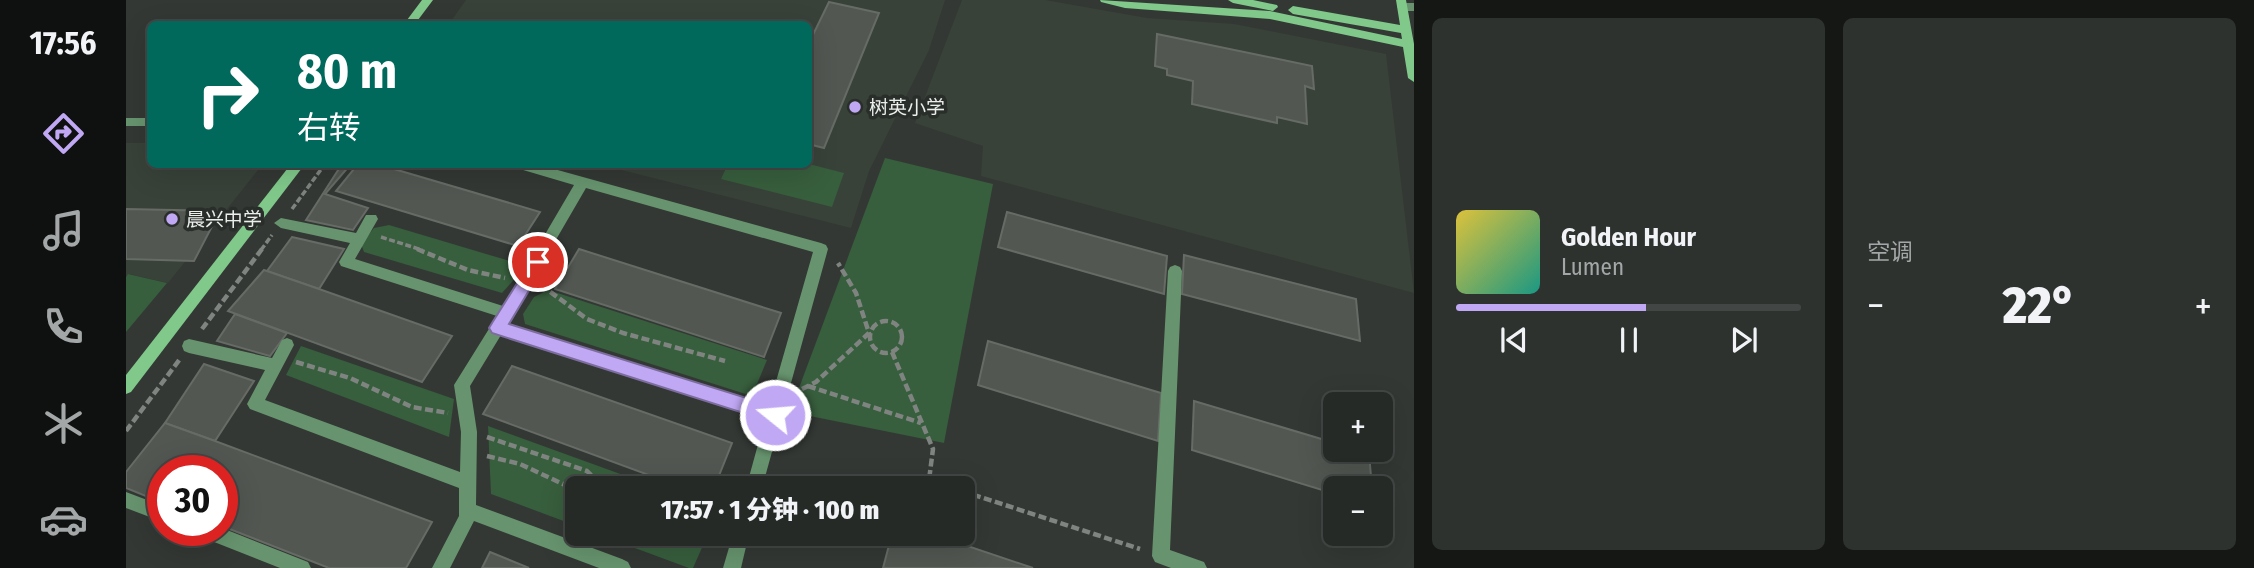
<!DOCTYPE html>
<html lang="zh">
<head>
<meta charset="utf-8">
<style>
  :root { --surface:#262a27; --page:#2e322f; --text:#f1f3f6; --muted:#a4a7a7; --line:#424644; --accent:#c0a8f4 }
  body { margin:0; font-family:"Fira Sans Condensed","Noto Sans SC",sans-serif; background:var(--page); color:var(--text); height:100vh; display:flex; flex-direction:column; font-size:26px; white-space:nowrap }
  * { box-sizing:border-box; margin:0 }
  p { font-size:23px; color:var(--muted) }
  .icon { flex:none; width:38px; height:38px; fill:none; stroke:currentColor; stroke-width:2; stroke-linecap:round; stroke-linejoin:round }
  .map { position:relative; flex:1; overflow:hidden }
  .details { display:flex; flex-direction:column; gap:18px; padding:18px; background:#151715; width:840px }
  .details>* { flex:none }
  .guide { position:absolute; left:21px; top:21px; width:665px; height:147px; border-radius:10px; box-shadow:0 7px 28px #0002,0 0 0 2px var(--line); background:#00695c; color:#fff; overflow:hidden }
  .buttons { position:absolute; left:1197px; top:392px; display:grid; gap:14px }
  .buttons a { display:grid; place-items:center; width:70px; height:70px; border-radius:10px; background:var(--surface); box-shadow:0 7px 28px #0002,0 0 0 2px var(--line); font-size:35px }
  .speed { position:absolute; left:21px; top:455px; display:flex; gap:14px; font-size:35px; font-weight:700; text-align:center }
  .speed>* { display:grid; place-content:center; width:91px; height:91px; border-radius:50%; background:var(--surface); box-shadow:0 7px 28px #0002,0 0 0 2px var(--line); line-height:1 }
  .speed .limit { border:10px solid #d22; background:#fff; color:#111 }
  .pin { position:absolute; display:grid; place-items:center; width:60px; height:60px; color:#fff; margin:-30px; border:4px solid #fff; border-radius:50%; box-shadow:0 2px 7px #0007 }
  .me { position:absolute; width:77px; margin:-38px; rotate:287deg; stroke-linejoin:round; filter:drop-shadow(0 0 5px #0008) }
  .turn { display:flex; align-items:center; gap:24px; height:147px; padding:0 35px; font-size:32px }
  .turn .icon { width:91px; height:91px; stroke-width:2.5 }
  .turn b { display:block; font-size:49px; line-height:60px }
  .big { font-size:52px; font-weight:800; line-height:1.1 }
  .details .tile { flex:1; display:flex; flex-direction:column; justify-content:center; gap:10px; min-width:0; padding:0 24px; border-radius:10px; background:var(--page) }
  .song { display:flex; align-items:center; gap:21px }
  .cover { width:84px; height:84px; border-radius:10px; background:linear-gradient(135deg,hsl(50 70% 55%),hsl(170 70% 35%)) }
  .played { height:7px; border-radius:4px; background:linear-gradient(90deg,var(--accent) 55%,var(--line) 55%) }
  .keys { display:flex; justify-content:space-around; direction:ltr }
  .heat { display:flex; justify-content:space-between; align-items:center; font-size:38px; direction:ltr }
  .details .tiles { flex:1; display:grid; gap:18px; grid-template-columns:repeat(2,1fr) }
  .trip { position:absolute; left:439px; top:476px; width:410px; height:70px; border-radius:10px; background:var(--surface); box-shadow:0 7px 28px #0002,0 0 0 2px var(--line); font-weight:800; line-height:70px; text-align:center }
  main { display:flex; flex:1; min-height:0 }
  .menu { display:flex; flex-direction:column; width:126px; justify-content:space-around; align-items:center; background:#0f1110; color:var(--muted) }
  .menu .icon { width:49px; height:49px }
  .menu .active { color:var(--accent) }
  .menu b { font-size:32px; color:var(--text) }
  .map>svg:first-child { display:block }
</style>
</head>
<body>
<main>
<nav class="menu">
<b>17:56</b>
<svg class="icon active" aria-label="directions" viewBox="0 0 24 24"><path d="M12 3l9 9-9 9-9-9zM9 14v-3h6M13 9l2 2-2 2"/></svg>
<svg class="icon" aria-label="music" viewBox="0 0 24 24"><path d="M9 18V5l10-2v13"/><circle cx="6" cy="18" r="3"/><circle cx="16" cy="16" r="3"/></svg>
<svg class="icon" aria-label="phone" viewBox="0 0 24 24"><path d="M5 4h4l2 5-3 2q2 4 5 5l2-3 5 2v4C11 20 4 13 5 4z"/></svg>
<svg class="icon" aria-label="climate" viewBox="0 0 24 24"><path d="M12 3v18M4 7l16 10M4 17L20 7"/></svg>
<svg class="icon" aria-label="car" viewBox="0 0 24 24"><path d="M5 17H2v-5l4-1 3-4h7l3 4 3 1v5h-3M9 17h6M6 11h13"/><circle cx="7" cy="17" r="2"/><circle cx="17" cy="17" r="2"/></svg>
</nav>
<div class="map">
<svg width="1288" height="568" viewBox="0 0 1288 568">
  <rect width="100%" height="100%" fill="#333834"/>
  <!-- built -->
  <g fill="#384239">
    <path d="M340 0H819L803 50 743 171 725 228 476 165 682 164V24H323Z"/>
    <path d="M836 0H919L1021 18 1108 24 1260 54 1288 293 855 176 857 146 789 123Z"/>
    <path d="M0 143H24V164L136 165 42 283 3 274 0 277Z"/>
  </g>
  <!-- green -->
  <g fill="#375e3d">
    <path d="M759 158 867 184 818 443 664 412Z"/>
    <path d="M602 164H683L718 173 706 207 595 179Z"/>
    <path d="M263 225 387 262 394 273 376 293 238 252 235 244 248 228Z"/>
    <path d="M2 274 41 283 0 332V277Z"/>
    <path d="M422 290 641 360 626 396 399 324 397 314 408 297Z"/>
    <path d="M175 346 328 399 323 437 160 375Z"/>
    <path d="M362 426 533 488H452L451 526 365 494Z"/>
    <path d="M471 534H582L567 568H563Z"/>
  </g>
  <!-- building -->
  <g fill="#525752" stroke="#666b66" stroke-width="2">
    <path d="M703 2 753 13 698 148 682 144V45Z"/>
    <path d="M1031 34 1186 66 1188 89 1179 86 1181 124 1151 117V123L1066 104 1067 81 1041 75V69L1029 66Z"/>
    <path d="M216 164H225L199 194 242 208 227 230 180 220Z"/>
    <path d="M232 164H251L414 212 392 246 210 191Z"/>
    <path d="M0 209 94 211 68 261 0 259Z"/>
    <path d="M881 212 1041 256 1038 294 872 247Z"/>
    <path d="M166 237 218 249 193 289 141 271Z"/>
    <path d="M453 249 655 313 638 357 429 289Z"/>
    <path d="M1058 255 1230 299 1234 341 1056 294Z"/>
    <path d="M138 270 193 289 326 336 296 382 102 311Z"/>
    <path d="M109 314 161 333 144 356 91 341Z"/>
    <path d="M862 341 1035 393 1032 441 852 385Z"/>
    <path d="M78 364 128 381 89 441 39 423Z"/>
    <path d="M386 366 606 443 588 488H558L357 414Z"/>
    <path d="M1068 401 1209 443V450H1232L1243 453 1246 488H1209V494L1066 450Z"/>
    <path d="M39 423 89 441 306 522 280 568H203L96 526V471H37V503L0 488V472Z"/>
    <path d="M766 534H806L907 568H757Z"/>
    <path d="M364 552 403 568H356Z"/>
  </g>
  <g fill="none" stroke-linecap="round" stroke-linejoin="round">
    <!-- path-far1 -->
    <g stroke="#7f8480" stroke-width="3.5" stroke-dasharray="6 2.5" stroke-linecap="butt">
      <path d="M166 209 199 164"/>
      <path d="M255 237 296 250"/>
      <path d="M135 250 146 235"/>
    </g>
    <!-- path -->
    <g stroke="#7f8480" stroke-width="4.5" stroke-dasharray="8 3.5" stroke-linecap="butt">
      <path d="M291 249 342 270 379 278"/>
      <path d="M415 285 461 319 497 333 599 361"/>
      <circle cx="760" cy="337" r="16"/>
      <path d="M76 329 136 249"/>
      <path d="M766 352 807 449 803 480 829 488"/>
      <path d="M170 362 224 378 286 407 322 413"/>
      <path d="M682 386 795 423"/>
      <path d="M676 389 690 382 743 333 730 293 712 263"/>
      <path d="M0 431 54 359"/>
      <path d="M361 437 461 471 472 482 496 488"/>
      <path d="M361 456 394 464 452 491"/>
      <path d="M836 491 1014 549"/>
      <path d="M548 534H569"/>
    </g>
    <!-- street -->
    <g fill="#67946e" fill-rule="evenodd">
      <path d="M1288 3V11H1276L1271 7 1276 3Z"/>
      <rect x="0" y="118" width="24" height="8"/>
      <path d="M385 164H410L695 243 700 245 702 249 636 488H620L639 419 375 335 344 386 351 432 350 505 496 559 502 562 505 568H473L348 521 324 568H306L333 516V488L124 409 121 404 139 370 63 353 58 351 56 346 58 341 63 339 146 358 156 340 161 338 166 340 168 345 139 400 334 472 335 432 328 385 371 316 215 266 213 262 224 243 155 228 148 223 155 218 230 233 240 215H250L252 219 229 259 377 306 448 185 387 167ZM460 188 687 252 643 406 381 324Z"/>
      <path d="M1049 265 1054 267 1056 271 1044 550 1078 562 1081 568H1045L1029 562 1026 556 1042 271 1044 267Z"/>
      <path d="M0 492 37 506V522L0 508Z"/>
      <path d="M96 528 182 562 185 568H154L73 536 71 530H96Z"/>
      <path d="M607 534H623L615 568H597Z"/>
    </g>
    <!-- secondary -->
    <g fill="#80c98b" fill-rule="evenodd">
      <path d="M296 0H307L289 24H278Z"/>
      <path d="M974 0 1144 11 1276 39 1275 33 1167 14 1162 10 1167 6 1274 25 1270 0H1280L1288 44V82L1282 78 1277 47 1144 19 999 8 975 2Z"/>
      <path d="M1102 0H1127L1151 5 1152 7 1147 11 1107 3Z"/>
      <path d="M165 164H179L5 392 0 394V375Z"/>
    </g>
  </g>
  <!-- route -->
  <path fill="#c0a8f4" stroke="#7d6d9f" stroke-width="2" d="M412 256 420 262 383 324 649 407 655 409 657 415 655 421 649 423 366 333 363 328 366 323 407 258Z"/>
  <!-- markers -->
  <g fill="#c0a8f4" stroke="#292e2a" stroke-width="2.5">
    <circle cx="729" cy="107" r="7"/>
    <circle cx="46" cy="219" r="7"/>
  </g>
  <g text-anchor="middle" stroke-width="7" stroke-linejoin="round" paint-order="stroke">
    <!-- poi labels -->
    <g font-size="19" fill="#ebeeeb" stroke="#292e2a" text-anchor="start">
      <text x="743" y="114">树英小学</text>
      <text x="60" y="226">晨兴中学</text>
    </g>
  </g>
</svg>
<div class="buttons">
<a>+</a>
<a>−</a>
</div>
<div class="speed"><div class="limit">30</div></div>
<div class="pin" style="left:412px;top:262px;background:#d93025"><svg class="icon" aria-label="arrive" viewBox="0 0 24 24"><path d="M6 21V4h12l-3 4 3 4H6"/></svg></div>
<svg class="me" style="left:649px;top:415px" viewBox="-20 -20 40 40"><circle r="17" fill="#c0a8f4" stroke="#fff" stroke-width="3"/><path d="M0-11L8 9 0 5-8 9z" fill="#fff"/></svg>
<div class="trip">17:57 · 1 分钟 · 100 m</div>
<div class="guide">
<div class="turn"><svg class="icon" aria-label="right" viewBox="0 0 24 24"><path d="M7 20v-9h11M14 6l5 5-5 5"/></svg><div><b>80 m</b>右转</div></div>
</div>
</div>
<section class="details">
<div class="tiles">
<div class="tile">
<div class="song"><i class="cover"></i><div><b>Golden Hour</b><p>Lumen</p></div></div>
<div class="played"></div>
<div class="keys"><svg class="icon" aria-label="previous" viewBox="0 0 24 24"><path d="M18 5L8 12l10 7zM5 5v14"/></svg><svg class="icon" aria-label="pause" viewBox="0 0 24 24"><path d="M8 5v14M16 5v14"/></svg><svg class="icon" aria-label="next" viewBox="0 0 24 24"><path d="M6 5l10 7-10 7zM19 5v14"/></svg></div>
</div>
<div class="tile"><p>空调</p>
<div class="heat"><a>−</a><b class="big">22°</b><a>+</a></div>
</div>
</div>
</section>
</main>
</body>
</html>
